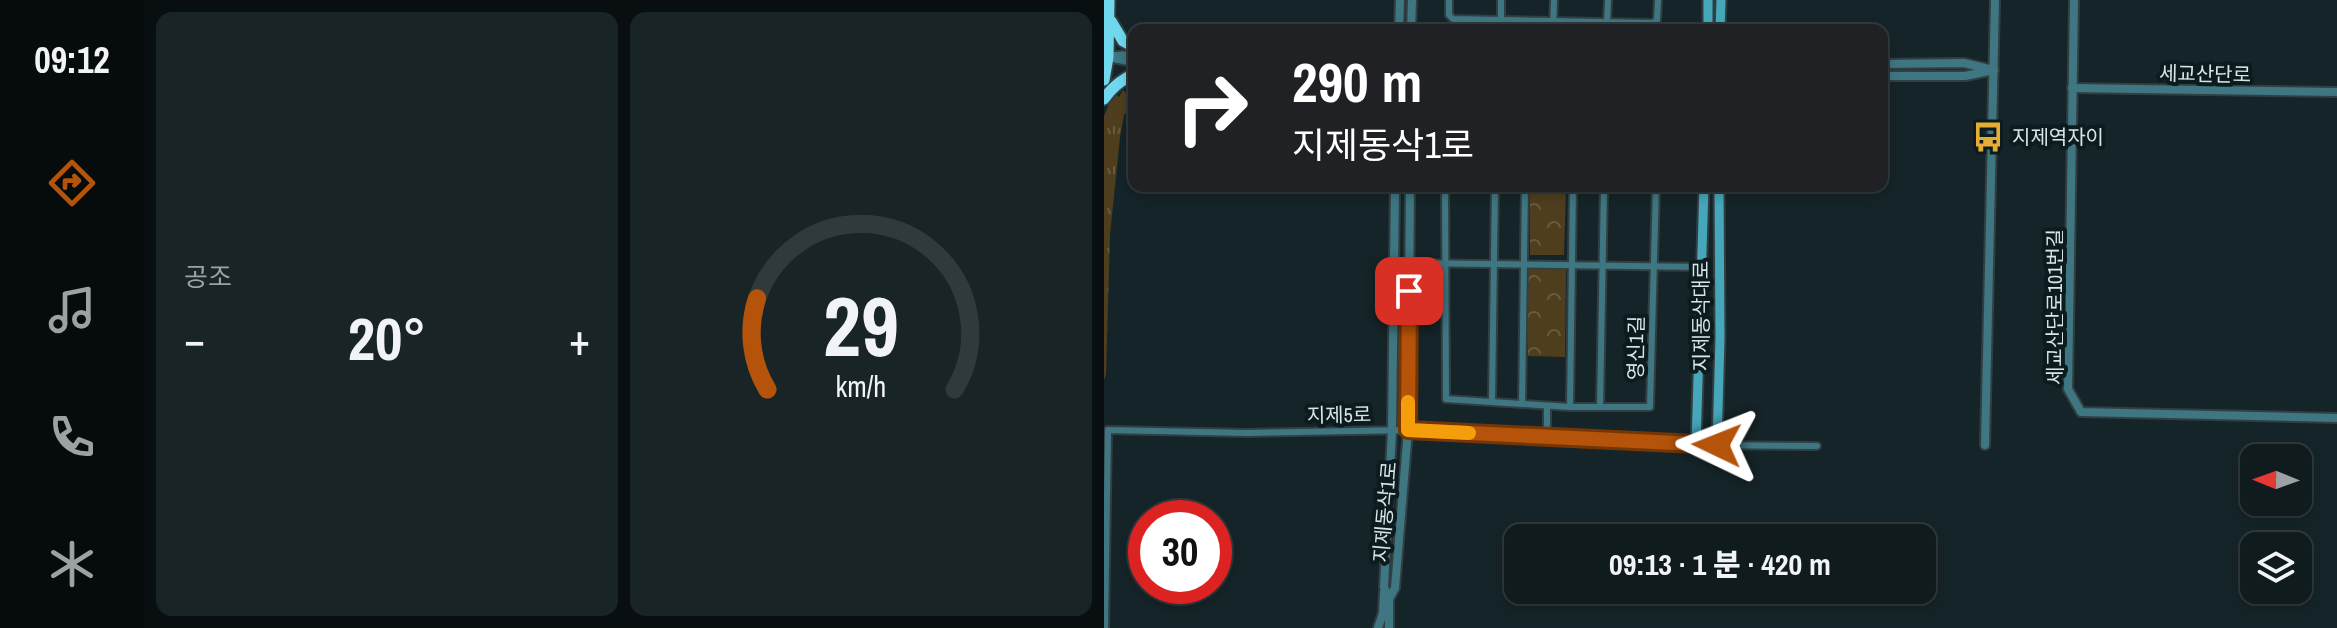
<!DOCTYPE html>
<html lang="ko">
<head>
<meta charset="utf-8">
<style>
  :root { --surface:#101b1e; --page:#192427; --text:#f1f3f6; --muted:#9ca1a4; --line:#30393c; --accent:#b45309 }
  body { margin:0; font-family:"Archivo Narrow","Noto Sans KR",sans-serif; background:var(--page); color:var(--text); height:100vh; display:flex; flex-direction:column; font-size:30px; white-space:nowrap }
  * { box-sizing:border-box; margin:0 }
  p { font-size:26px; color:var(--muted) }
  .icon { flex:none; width:44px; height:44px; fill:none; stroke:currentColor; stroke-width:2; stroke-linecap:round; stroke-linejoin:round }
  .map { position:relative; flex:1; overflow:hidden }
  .panel { display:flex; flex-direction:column; gap:12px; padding:12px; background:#090f10; width:960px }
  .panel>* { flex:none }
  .top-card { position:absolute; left:24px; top:24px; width:760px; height:168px; border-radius:16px; box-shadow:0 4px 12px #0003,0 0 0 2px var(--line); background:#202124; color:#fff; overflow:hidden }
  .needle { width:52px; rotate:271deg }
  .tools { position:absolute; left:1136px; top:444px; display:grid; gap:16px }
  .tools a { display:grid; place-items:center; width:72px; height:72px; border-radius:16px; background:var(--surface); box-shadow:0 4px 12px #0003,0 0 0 2px var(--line); font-size:40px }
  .speed { position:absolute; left:24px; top:500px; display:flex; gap:16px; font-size:40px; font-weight:700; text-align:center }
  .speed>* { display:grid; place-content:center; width:104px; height:104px; border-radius:50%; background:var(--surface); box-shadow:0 4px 12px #0003,0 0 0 2px var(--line); line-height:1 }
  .speed .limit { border:12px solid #d22; background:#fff; color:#111 }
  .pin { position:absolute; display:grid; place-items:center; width:68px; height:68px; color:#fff; margin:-34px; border-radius:16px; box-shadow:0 4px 12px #0006 }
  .me { position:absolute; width:88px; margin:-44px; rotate:272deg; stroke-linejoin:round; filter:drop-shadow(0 0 6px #0008) }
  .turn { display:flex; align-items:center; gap:28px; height:168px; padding:0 32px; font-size:36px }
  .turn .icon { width:104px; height:104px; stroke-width:2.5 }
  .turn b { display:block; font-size:56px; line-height:68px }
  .big { font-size:60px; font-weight:800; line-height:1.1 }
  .panel .card { flex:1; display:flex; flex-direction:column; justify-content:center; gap:12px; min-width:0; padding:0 28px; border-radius:16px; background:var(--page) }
  .panel .dial { align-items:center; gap:0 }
  .dial svg { height:208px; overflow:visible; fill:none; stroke:var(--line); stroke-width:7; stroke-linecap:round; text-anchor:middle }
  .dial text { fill:var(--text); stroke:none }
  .heat { display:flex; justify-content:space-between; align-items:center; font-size:44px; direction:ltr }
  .panel .tiles { flex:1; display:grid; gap:12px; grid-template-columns:repeat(2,1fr) }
  .trip { position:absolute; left:400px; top:524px; width:432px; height:80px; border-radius:16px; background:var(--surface); box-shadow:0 4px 12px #0003,0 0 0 2px var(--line); font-weight:800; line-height:80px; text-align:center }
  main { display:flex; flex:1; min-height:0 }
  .tabs { display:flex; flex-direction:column; width:144px; justify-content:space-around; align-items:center; background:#060b0c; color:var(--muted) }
  .tabs .icon { width:56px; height:56px }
  .tabs .selected { color:var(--accent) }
  .tabs b { font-size:36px; color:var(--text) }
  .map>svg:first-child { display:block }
</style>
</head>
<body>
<main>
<nav class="tabs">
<b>09:12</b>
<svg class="icon selected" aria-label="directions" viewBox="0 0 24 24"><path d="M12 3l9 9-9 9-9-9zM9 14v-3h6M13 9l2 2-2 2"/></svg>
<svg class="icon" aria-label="music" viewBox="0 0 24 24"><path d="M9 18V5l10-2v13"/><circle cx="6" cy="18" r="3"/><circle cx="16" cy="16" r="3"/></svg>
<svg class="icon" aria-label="phone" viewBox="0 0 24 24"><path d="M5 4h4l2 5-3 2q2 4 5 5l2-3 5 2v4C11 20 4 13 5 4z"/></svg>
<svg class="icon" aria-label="climate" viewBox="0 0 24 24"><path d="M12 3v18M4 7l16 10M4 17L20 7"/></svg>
</nav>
<section class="panel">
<div class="tiles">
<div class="card"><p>공조</p>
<div class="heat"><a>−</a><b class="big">20°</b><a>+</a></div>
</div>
<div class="card dial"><svg viewBox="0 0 100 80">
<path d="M14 69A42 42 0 1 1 86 69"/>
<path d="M14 69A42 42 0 0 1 10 34" stroke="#b45309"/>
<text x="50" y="56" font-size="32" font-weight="700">29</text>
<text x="50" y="72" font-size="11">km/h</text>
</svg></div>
</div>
</section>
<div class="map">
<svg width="1233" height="628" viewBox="0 0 1233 628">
  <defs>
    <pattern id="grass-tufts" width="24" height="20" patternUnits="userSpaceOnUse" patternTransform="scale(2)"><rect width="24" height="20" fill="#4f3e1e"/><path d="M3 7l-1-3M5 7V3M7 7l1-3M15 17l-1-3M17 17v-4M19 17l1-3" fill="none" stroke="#685a3f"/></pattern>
    <pattern id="park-crowns" width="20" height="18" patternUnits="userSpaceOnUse" patternTransform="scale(2)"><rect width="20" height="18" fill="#4f3e1e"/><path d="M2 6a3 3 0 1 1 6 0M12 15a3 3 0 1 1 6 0" fill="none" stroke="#685a3f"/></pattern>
  </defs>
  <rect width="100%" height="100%" fill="#152428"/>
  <!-- grass -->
  <path fill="url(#grass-tufts)" d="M19 90 30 101 20 115 16 137 6 235 2 374 0 380V116L10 93 15 97Z"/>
  <!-- park -->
  <g fill="url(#park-crowns)">
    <path d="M426 186H462L460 255H426Z"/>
    <path d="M423 268H462L461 357 424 356Z"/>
  </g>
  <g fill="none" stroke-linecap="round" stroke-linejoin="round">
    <!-- minor casing -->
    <g stroke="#313f43" stroke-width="10">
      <g id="minor">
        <path d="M345 0V15L349 19 549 23 553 20 554 0"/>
        <path d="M397 20V0"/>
        <path d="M503 23 504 0"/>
        <path d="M449 30 450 0"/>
        <path d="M341 186 342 399 466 407H546L552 186"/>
        <path d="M305 263 597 267"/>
        <path d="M388 401 391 186"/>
        <path d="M418 404 421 186"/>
        <path d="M443 406V436"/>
        <path d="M466 407 469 186"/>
        <path d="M496 407 500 186"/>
        <path d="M1 628 4 430 143 433 304 430 443 436 592 445 713 446"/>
      </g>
    </g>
    <!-- tertiary casing -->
    <g stroke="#313f43" stroke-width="12">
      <g id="tertiary">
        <path d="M970 0 964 389 977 412 1233 418"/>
        <path d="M295 30 296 0"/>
        <path d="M307 30 308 0"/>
        <path d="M11 56 30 55"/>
        <path d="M4 57 30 62"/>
        <path d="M778 64 860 63 885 69"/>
        <path d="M778 76H861L890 70"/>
        <path d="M968 88 1233 92"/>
        <path d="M881 445 891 0"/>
        <path d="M285 599 280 587 288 431 291 186"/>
        <path d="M274 628 279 613 280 592"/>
        <path d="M285 628V599L291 588 304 430 306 186"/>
      </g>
    </g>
    <!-- secondary casing -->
    <g stroke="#313f43" stroke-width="13">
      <g id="secondary">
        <path d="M604 30V0"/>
        <path d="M616 30 617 0"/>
        <path d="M592 445 600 186"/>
        <path d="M613 445 616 338 615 186"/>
      </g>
    </g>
    <!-- trunk casing -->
    <g stroke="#313f43" stroke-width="15">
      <g id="trunk">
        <path d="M7 21 19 41 30 47"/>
        <path d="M0 80 4 57 5 0"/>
        <path d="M0 99C8 87 17 80 30 74"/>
      </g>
    </g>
    <!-- minor -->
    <use href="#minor" stroke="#3e7682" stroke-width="6"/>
    <!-- tertiary -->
    <use href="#tertiary" stroke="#3e7682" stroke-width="8"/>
    <!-- secondary -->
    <use href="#secondary" stroke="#46a6ba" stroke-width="9"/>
    <!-- trunk -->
    <use href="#trunk" stroke="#6fd8ee" stroke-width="11"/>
  </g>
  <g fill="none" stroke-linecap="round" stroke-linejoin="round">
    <!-- route casing -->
    <g stroke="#753606" stroke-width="20">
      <path id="route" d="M305 291 304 430 613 445"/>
    </g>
    <!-- route -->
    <use href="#route" stroke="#b45309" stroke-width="14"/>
    <!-- slow -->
    <path stroke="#f59e0b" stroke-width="14" d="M304 402V430L365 433"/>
  </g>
  <!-- icons -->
  <defs>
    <g id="bus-bare" transform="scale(2.4)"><path d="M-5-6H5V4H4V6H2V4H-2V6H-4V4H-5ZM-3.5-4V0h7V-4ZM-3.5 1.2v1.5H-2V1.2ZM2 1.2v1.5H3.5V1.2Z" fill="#e5ad35" stroke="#0c1b1e" stroke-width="2.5" paint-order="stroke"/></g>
  </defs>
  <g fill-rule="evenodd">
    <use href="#bus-bare" x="884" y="137"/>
  </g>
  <g text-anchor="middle" stroke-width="8" stroke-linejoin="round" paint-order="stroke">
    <!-- street labels -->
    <g font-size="20" fill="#dae4e6" stroke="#0c1b1e">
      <text transform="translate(1101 74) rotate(1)" y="7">세교산단로</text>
      <text transform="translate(951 307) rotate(-90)" y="7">세교산단로101번길</text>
      <text transform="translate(597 316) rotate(-90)" y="7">지제동삭대로</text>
      <text transform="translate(532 348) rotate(-89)" y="7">영신1길</text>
      <text transform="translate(235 415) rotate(-1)" y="7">지제5로</text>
      <text transform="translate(281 512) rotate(-85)" y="7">지제동삭1로</text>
    </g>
    <!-- poi labels -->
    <g font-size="20" fill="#dae4e6" stroke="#0c1b1e" text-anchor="start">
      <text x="908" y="144">지제역자이</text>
    </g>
  </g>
</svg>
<div class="tools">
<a><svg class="needle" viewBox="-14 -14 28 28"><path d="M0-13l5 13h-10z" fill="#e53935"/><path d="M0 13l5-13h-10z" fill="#9ca1a4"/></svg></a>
<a><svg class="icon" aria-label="layers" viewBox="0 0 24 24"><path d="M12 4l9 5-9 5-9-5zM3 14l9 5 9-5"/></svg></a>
</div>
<div class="speed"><div class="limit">30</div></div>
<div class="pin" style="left:305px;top:291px;background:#d93025"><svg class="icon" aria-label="arrive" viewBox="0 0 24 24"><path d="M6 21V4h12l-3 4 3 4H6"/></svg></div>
<svg class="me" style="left:613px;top:445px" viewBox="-20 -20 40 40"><path d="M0-17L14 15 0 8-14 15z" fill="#b45309" stroke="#fff" stroke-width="4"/></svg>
<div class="trip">09:13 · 1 분 · 420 m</div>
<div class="top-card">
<div class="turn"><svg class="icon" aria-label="right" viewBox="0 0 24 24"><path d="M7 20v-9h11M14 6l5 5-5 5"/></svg><div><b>290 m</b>지제동삭1로</div></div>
</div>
</div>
</main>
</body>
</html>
